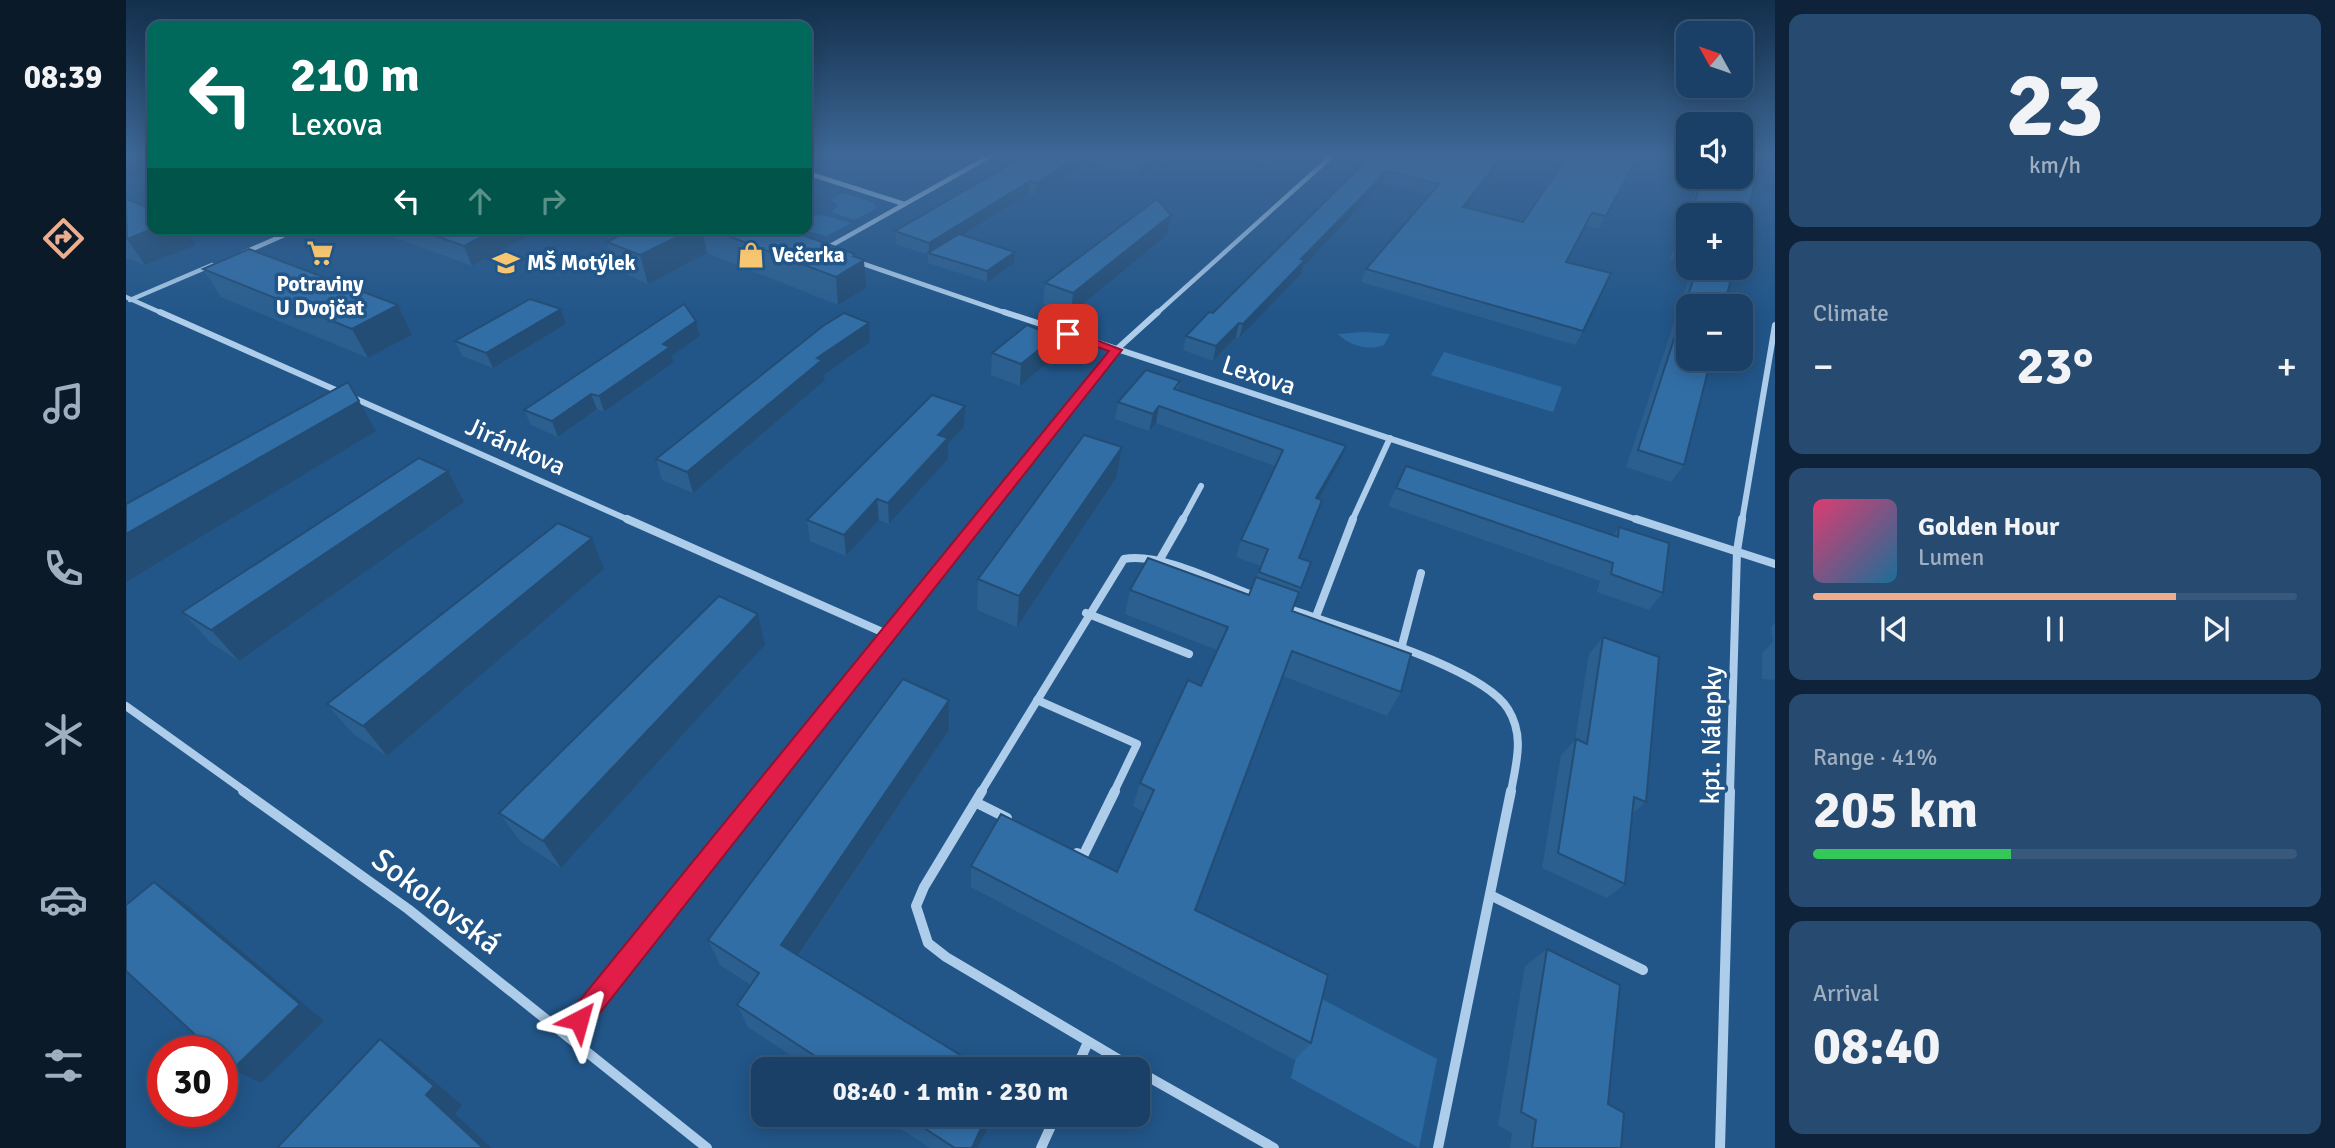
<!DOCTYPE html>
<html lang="en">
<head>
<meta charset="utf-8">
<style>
  :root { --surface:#1a4067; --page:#274b70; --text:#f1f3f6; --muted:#9fafc0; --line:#38597b; --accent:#eead8d }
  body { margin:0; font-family:Signika,sans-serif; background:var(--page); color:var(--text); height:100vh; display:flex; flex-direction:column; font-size:26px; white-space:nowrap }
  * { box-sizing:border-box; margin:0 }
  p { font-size:23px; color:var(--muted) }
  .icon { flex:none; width:38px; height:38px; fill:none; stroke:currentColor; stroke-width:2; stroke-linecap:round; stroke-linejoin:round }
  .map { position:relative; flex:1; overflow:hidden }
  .details { display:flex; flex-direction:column; gap:14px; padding:14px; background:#0e2339; width:560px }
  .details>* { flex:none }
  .hud { position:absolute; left:21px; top:21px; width:665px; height:214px; border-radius:14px; box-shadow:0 4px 18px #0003,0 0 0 2px var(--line); background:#00695c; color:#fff; overflow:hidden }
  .needle { width:46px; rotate:310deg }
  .controls { position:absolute; left:1550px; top:21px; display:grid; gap:14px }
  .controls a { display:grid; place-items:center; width:77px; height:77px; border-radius:14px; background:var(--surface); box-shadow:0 4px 18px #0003,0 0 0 2px var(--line); font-size:35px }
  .speed { position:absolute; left:21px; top:1036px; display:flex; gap:14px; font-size:35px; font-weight:700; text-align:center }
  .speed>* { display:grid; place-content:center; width:91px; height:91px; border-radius:50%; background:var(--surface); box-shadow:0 4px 18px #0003,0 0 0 2px var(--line); line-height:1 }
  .speed .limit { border:10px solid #d22; background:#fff; color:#111 }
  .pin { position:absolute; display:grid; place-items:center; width:60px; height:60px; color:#fff; margin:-30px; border-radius:14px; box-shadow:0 4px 10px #0006 }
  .me { position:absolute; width:77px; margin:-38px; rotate:39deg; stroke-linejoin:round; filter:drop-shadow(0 0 5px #0008) }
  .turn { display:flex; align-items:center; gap:24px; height:147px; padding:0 28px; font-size:32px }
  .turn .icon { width:91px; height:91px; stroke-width:2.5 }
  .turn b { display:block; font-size:49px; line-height:60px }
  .lanes { display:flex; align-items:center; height:66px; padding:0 28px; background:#0003; justify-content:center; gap:35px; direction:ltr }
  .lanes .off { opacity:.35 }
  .big { font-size:52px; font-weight:700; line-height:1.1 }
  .details .card { flex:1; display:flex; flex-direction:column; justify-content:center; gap:10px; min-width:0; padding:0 24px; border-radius:14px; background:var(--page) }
  .details .dial { align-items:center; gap:0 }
  .dial b { font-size:91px; line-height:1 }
  .song { display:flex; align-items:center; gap:21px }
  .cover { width:84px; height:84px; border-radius:10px; background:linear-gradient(135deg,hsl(340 70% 55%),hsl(200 70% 35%)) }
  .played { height:7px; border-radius:4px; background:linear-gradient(90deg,var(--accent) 75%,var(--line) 75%) }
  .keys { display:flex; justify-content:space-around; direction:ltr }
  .heat { display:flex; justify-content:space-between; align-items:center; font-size:38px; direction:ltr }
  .charge { height:10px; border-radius:5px; background:linear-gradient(90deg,#34c759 41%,var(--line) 0) }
  .trip { position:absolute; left:625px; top:1057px; width:399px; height:70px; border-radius:14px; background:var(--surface); box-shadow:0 4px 18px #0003,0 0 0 2px var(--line); font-weight:700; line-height:70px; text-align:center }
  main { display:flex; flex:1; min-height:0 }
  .tab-bar { display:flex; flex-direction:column; width:126px; justify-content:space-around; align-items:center; background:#0a1a29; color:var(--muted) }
  .tab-bar .icon { width:49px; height:49px }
  .tab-bar .active { color:var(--accent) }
  .tab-bar b { font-size:32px; color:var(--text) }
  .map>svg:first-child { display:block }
</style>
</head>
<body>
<main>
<nav class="tab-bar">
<b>08:39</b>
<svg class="icon active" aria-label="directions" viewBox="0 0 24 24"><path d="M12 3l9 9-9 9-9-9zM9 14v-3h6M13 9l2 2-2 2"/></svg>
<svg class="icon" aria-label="music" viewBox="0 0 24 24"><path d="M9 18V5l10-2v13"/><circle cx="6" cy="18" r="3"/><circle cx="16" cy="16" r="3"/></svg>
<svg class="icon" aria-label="phone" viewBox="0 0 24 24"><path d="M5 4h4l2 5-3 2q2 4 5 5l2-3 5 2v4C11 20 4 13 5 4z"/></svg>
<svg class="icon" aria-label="climate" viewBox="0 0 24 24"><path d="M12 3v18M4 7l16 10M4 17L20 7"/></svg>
<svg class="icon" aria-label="car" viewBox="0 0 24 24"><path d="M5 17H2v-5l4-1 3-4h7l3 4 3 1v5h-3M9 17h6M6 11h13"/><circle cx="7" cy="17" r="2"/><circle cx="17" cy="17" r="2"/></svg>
<svg class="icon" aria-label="filters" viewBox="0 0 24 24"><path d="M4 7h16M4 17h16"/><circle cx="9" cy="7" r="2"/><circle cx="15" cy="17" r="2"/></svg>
</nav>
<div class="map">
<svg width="1649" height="1148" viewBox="0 0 1649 1148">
  <rect width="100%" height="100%" fill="#225689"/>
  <!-- green -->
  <g fill="#2c69a1">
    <path d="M716 193 747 202 751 208 729 220 708 213 707 210 711 208V204L705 200Z"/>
    <path d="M696 215 725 223 701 236 673 229H681V217Z"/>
    <path d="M1238 332 1264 334 1258 345C1241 351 1224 346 1212 334Z"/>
    <path d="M1318 352 1436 387 1427 412 1305 375Z"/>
    <path d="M1186 994 1311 1059 1293 1148 1165 1078Z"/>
  </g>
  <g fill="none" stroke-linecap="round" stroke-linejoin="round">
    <!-- minor-far3 -->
    <g stroke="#aecdea" stroke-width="4.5">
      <path d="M681 173 778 204"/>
      <path d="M699 249 866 155"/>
      <path d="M117 253 172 229"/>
      <path d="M729 261 883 314"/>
      <path d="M0 297 38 314"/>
      <path d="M4 300 86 265"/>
      <path d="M1030 314 1207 155"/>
    </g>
    <!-- minor-far2 -->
    <g stroke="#aecdea" stroke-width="6">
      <path d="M34 312 505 521"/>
      <path d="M878 312 1515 521"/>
      <path d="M853 521 990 350 1032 312"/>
      <path d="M1056 521 1075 486"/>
      <path d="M1226 521 1264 438"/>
      <path d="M1616 521 1649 325"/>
    </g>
    <!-- minor-far1 -->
    <g stroke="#aecdea" stroke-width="8">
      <path d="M501 519 763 635"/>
      <path d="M1510 519 1649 564"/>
      <path d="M1033 561 1057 519"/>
      <path d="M1158 607C1209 626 1356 666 1382 709 1399 736 1390 763 1385 792"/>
      <path d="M960 613 1063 654"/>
      <path d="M1189 619 1227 519"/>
      <path d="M1275 649 1295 573"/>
      <path d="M911 700 1011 744 988 792"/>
      <path d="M0 706 120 792"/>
      <path d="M635 792 855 519"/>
      <path d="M855 792 998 559C1035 552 1095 584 1131 597"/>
      <path d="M1604 792 1611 551 1616 519"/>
    </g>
    <!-- minor -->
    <g stroke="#aecdea" stroke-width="10">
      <path d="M117 791 282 909 581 1148"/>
      <path d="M856 791 798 887 790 906 802 943 820 957 1009 1069"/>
      <path d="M851 803 881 818"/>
      <path d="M951 853 957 856 989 791"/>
      <path d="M1366 896 1517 970"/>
      <path d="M441 1035 637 791"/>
      <path d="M950 1069 962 1042"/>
      <path d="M1012 1071 1148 1148"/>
      <path d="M915 1148 930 1115"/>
      <path d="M1312 1148 1385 791"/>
      <path d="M1594 1148 1604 791"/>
    </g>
  </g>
  <!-- wall -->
  <g fill="#2b5f8f">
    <path d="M900 155H1056L1039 166 1035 161 1014 175 962 161 909 195 903 193 836 235 889 252 888 263 861 282 802 263V255L770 244 769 231Z"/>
    <path d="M1107 155H1163L1150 166Z"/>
    <path d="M1246 155H1381L1340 208 1397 222 1442 155H1539L1536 160 1513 155 1473 229 1459 225 1440 262 1457 331 1449 345 1235 282 1240 269 1303 195 1256 183 1177 267 1175 274 1113 338 1110 337 1087 361 1057 350 1060 336 1087 313Z"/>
    <path d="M1595 177H1615V215H1563V263L1544 259 1566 198 1575 183 1592 186Z"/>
    <path d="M0 199 26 229H60L70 245 19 265 0 258Z"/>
    <path d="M246 229H406L407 234 346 266Z"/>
    <path d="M506 229H660L729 254 740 288 712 305 581 253 522 284 489 269 481 242Z"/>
    <path d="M1041 235 945 314 917 304 919 283Z"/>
    <path d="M1566 268H1608L1558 465 1545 482 1500 467Z"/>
    <path d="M77 269 286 335 242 358 95 297Z"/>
    <path d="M435 309 440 324 367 368 336 356 329 341Z"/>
    <path d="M570 321 574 336 546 356 548 362 478 412 471 409 432 437 405 425 398 410Z"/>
    <path d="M744 342 698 375 699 380 567 493 536 480 530 459Z"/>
    <path d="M866 353 928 357 894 386 865 375Z"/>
    <path d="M1054 381 1052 390 1213 463 1193 499 1173 558 1185 562 1166 611 1275 692 1261 716 1157 676 1069 910 1185 1043 1169 1060 845 887V866L991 872 1018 812 1007 806 1014 783 1075 686 1091 650 999 614 1004 590 1123 595 1135 566 1110 557 1115 540 1149 466 1030 423 1023 431 989 419 992 402Z"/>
    <path d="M838 427 822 444V459L763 524 753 520 720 556 684 541 681 520Z"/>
    <path d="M1280 466 1487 536 1493 527 1537 593 1523 610 1471 592 1474 581 1262 506Z"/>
    <path d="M990 478 891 627 851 610 852 579Z"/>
    <path d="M338 502 113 661 85 643 56 612Z"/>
    <path d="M478 569 261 756 227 734 201 704Z"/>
    <path d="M1649 623V680L1636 679V653L1647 642 1645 627Z"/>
    <path d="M1477 637 1520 802 1506 814 1499 884 1481 898 1416 868 1435 755 1449 740 1463 654Z"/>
    <path d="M639 645 435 868 394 841 373 813Z"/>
    <path d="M823 730 673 955 857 1069H685L622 1027 611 1005 625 985 594 965 582 940Z"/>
    <path d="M1421 949 1482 1104 1495 1148H1384L1386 1133 1372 1125 1399 966Z"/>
    <path d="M754 1115H868L852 1148H804Z"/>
  </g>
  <!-- shaded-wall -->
  <g fill="#234d74">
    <path d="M0 155H26V170L0 178Z"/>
    <path d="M955 155H963L962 161 909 195 910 183Z"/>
    <path d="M1029 155H1036L1035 161 1014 175 1016 164Z"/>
    <path d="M1041 155H1056L1039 166Z"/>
    <path d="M1153 155H1163L1150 166Z"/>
    <path d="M1377 155H1381L1331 220 1337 207Z"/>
    <path d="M1261 171 1256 183 1177 267 1175 274 1113 338 1117 324 1175 259Z"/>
    <path d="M904 181 903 193 806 254 803 253V243Z"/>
    <path d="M1045 215 1041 235 945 314 947 293Z"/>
    <path d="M26 229H60L70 245 19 265 1 239Z"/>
    <path d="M371 229H406L407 234 346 266 338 246Z"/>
    <path d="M568 229H576L581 253 522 284 514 255Z"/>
    <path d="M889 252 888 263 861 282V271Z"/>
    <path d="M729 254 730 265 738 260 740 288 712 305 710 277 727 256Z"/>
    <path d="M272 305 286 335 242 358 226 329Z"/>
    <path d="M435 309 440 324 367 368 360 353Z"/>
    <path d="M570 321 574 336 546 356 548 362 478 412 473 396 537 344Z"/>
    <path d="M743 323 744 342 698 375 699 380 567 493 561 472 691 358Z"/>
    <path d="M1113 323 1110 337 1087 361 1090 346Z"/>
    <path d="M930 336 928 357 894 386 895 364Z"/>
    <path d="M465 394 471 409 432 437 426 421Z"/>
    <path d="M233 401 250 431 0 582V534Z"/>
    <path d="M839 406 838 427 822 444V459L763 524 762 503 812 435Z"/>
    <path d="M1033 406 1030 423 1023 431 1027 414Z"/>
    <path d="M1220 446 1213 463 1184 515 1190 498Z"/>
    <path d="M996 447 990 478 891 627 893 596Z"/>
    <path d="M322 471 338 502 113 661 85 630Z"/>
    <path d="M751 499 753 520 720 556 718 535Z"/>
    <path d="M466 538 478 569 261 756 237 726Z"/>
    <path d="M632 614 639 645 435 868 417 841Z"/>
    <path d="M823 700V730L663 969 655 945Z"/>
    <path d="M28 882 56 901 198 1021 135 1083 107 1069Z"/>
    <path d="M254 1039 284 1061 336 1105 329 1114 366 1148H357L300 1095Z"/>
    <path d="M861 1115H868L852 1148H846Z"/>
  </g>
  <!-- building -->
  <g fill="#326ea6" stroke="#234d74" stroke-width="2">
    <path d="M900 155H955L910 183 904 181 803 243 769 231Z"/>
    <path d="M983 155H1029L1016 164Z"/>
    <path d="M1246 155H1377L1337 207 1397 222 1442 155H1513L1480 216 1466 213 1440 262 1485 273 1457 331 1240 269 1313 184 1261 171 1175 259 1179 260 1117 324 1113 323 1090 346 1060 336 1083 312 1087 313Z"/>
    <path d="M1615 155H1636L1615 238V215H1564L1575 183 1597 186 1600 177H1615Z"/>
    <path d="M0 199 26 209V229L1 239Z"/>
    <path d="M1031 199 1045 215 947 293 919 283Z"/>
    <path d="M1563 217V246L1554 243Z"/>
    <path d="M290 229H371L338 246Z"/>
    <path d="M506 229H568L514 255 481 242Z"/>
    <path d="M584 229H660L729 254 727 256 738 260 710 277Z"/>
    <path d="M833 234 889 252 861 271 802 253Z"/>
    <path d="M123 249 272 305 226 329 77 269Z"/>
    <path d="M1571 268H1608L1598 306H1563V359H1585L1558 465 1512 450Z"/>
    <path d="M404 299 435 309 360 353 329 341Z"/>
    <path d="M558 304 570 321 537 344 544 347 473 396 465 394 426 421 398 410Z"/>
    <path d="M718 313 743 323 691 358 696 360 561 472 530 459 697 326Z"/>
    <path d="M901 325 930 336 895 364 866 353Z"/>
    <path d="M1020 370 1054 381 1048 389 1220 446 1190 498 1196 500 1173 558 1185 562 1175 588 1133 572 1142 549 1115 540 1157 450 1033 406 1027 414 992 402Z"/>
    <path d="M222 382 233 401 0 534V504Z"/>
    <path d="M806 395 839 406 812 435 822 438 762 503 751 499 718 535 681 520Z"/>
    <path d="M958 435 996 447 893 596 852 579Z"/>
    <path d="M293 458 322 471 85 630 56 612Z"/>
    <path d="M1280 466 1492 537 1493 527 1543 543 1537 593 1485 574 1487 563 1270 488Z"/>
    <path d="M432 523 466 538 237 726 201 704Z"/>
    <path d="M1022 558 1123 595 1130 577 1173 592 1166 611 1285 654 1275 692 1166 651 1069 910 1202 975 1185 1043 845 866 875 814 991 872 1028 790 1014 783 1062 680 1075 686 1102 627 1004 590Z"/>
    <path d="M593 596 632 614 417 841 373 813Z"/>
    <path d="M1477 637 1533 657 1520 802 1508 797 1499 884 1432 853 1450 739 1461 744Z"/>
    <path d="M777 679 823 700 655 945 857 1069H709L611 1005 633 973 582 940Z"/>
    <path d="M28 882 174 1004 107 1069 96 1059V1052H88L0 971V905Z"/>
    <path d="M1421 949 1494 985 1482 1104 1498 1113 1495 1148H1406L1410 1120 1395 1112Z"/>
    <path d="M254 1039 308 1086 300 1095 357 1148H151Z"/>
    <path d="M778 1115H861L846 1148H829Z"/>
  </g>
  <!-- sky -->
  <linearGradient id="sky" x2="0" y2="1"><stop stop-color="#132f4b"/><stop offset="0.49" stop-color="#3e6897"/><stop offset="1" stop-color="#3e6897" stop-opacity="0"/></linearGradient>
  <rect width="1649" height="316" fill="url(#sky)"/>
  <!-- route -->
  <path fill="#e11d48" stroke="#92132f" stroke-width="2" d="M938 331H947L996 350 462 1028 453 1031 445 1028 442 1020 445 1011 983 351 938 336Z"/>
  <!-- icons -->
  <defs>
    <g id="supermarket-bare" transform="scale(2.1)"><path d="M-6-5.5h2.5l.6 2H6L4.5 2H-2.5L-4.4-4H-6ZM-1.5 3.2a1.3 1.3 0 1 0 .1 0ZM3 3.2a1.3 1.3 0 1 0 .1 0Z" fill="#f6c670" stroke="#225689" stroke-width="2.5" paint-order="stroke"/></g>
    <g id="shop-bare" transform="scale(2.1)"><path d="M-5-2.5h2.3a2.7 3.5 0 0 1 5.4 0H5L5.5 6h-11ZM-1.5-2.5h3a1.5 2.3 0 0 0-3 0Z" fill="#f6c670" stroke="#225689" stroke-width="2.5" paint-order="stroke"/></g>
    <g id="school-bare" transform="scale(2.1)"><path d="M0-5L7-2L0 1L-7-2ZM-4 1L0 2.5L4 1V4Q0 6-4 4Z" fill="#f6c670" stroke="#225689" stroke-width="2.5" paint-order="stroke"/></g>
  </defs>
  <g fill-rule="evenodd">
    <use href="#supermarket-bare" x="194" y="253"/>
    <use href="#shop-bare" x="625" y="255"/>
    <use href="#school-bare" x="380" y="263"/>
  </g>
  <g text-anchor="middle" stroke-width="7" stroke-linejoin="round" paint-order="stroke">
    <!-- far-poi labels -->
    <g font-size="21" font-weight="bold" fill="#fff" stroke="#225689" text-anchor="start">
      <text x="646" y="262">Večerka</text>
      <text x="401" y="270">MŠ Motýlek</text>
      <text x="194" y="291" text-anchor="middle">Potraviny<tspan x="194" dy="24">U Dvojčat</tspan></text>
    </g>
    <!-- street labels -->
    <g font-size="26" fill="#fff" stroke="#225689">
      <text transform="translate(1133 375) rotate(18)" y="9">Lexova</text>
      <text transform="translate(390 446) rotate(24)" y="9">Jiránkova</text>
      <text transform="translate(1585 735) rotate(-89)" y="9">kpt. Nálepky</text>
    </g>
    <!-- near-street labels -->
    <g font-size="32" fill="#fff" stroke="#225689">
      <text transform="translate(311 901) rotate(37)" y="11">Sokolovská</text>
    </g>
  </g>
</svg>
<div class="controls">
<a><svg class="needle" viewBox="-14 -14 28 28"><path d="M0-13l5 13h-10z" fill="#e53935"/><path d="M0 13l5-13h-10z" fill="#9fafc0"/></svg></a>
<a><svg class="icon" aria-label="sound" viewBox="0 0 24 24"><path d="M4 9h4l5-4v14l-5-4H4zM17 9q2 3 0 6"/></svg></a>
<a>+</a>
<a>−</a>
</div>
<div class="speed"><div class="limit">30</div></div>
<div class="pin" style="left:942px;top:334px;background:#d93025"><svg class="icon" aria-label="arrive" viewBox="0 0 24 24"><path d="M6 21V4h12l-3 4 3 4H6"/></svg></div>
<svg class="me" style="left:453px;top:1020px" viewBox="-20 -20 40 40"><path d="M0-17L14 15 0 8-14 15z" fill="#e11d48" stroke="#fff" stroke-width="4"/></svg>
<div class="trip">08:40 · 1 min · 230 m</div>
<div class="hud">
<div class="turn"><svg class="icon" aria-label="left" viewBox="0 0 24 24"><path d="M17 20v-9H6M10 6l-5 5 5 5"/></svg><div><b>210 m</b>Lexova</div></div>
<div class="lanes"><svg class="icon" aria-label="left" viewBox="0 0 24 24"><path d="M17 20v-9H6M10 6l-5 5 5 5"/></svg><svg class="icon off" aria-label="ahead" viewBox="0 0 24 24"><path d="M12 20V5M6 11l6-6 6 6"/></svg><svg class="icon off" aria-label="right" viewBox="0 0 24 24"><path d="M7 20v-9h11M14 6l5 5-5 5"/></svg></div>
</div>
</div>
<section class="details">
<div class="card dial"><b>23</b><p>km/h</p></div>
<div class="card"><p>Climate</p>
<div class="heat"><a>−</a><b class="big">23°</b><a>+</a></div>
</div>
<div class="card">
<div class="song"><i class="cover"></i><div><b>Golden Hour</b><p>Lumen</p></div></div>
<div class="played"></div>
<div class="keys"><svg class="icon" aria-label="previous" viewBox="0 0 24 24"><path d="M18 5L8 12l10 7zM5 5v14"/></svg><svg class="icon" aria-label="pause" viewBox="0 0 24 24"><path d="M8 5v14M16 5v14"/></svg><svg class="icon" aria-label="next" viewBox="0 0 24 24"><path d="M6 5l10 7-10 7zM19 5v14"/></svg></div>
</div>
<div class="card"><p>Range · 41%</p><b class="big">205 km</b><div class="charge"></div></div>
<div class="card"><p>Arrival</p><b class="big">08:40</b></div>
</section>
</main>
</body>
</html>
